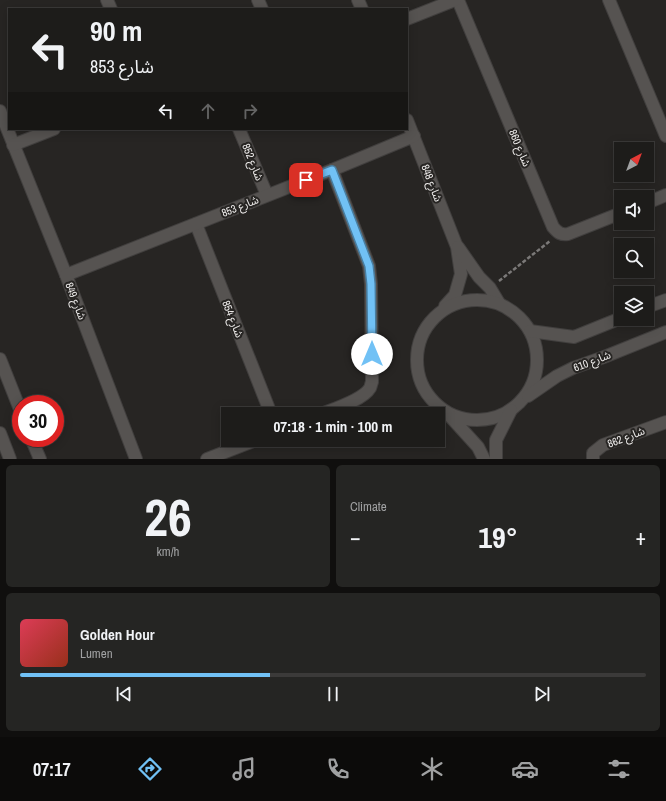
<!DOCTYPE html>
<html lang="en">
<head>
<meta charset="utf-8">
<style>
  :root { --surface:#1d1c1a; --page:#252523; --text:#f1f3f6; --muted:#a0a1a2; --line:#3b3a39; --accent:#71c1f5 }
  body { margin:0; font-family:"Archivo Narrow","Noto Sans Arabic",sans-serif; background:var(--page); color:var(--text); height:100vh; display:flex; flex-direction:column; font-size:15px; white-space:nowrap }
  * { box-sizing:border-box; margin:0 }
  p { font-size:13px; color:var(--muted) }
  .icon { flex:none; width:22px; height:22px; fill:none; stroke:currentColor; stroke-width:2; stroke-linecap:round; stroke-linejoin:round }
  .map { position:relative; height:459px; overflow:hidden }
  .details { display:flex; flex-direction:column; gap:6px; padding:6px; background:#100f0e; flex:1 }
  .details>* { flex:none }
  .top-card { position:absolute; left:8px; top:8px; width:400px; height:122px; border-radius:0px; box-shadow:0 2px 10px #0003,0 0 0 1px var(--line); background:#1d1c1a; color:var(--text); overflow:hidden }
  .needle { width:26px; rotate:41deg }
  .controls { position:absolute; left:614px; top:142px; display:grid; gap:8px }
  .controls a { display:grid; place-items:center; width:40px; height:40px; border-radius:0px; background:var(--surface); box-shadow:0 2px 10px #0003,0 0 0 1px var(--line); font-size:20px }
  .speed { position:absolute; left:12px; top:395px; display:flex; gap:8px; font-size:20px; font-weight:700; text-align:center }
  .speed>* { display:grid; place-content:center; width:52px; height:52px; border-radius:50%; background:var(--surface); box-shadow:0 2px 10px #0003,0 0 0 1px var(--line); line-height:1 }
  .speed .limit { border:6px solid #d22; background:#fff; color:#111 }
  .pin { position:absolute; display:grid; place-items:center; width:34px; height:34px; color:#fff; margin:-17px; border-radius:8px; box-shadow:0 2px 6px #0006 }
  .me { position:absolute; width:44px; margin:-22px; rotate:0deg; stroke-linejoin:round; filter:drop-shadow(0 0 3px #0008) }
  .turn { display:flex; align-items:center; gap:14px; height:84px; padding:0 16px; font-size:18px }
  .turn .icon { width:52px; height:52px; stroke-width:2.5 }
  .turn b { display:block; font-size:28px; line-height:34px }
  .lanes { display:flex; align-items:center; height:38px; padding:0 16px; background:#0003; justify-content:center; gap:20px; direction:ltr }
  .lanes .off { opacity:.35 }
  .big { font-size:30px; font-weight:700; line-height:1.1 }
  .details .card { flex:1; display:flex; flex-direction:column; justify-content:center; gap:6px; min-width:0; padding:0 14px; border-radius:6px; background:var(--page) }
  .details .dial { align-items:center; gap:0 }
  .dial b { font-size:52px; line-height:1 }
  .song { display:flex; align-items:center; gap:12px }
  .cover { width:48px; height:48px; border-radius:6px; background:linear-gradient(135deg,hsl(350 70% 55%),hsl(10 70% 35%)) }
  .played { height:4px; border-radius:2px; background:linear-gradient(90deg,var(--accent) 40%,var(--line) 40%) }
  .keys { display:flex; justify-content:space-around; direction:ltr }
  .heat { display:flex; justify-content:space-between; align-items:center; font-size:22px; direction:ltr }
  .details .tiles { flex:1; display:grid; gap:6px; grid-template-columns:1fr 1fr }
  .card:last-child { grid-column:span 2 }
  .trip { position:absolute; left:221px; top:407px; width:224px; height:40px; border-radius:0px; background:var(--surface); box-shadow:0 2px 10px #0003,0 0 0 1px var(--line); font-weight:700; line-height:40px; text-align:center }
  .menu { display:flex; height:64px; justify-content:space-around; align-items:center; background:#0c0b0a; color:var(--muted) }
  .menu .icon { width:28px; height:28px }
  .menu .on { color:var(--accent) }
  .menu b { font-size:18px; color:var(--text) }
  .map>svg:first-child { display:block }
</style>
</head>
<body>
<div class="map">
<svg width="666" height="459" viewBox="0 0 666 459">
  <rect width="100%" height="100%" fill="#272523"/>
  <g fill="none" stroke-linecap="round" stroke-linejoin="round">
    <!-- minor casing -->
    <g stroke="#413f3e" stroke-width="14">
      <g id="minor">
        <path d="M107 0 111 9"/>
        <path d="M258 0 262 9"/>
        <path d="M358 0 362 9"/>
        <path d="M458 0 553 227C558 233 561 235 568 234L621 213"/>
        <path d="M609 0 666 136"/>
        <path d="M407 19 455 0"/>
        <path d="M0 111 66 275 136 459"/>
        <path d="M407 120 457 247 461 274 455 295 445 306"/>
        <path d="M239 129 267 195"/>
        <path d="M13 145 54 129"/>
        <path d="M647 203 666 195"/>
        <path d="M196 224 271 414"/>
        <path d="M458 247 479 277 490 288 499 303"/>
        <path d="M66 275 332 170 414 136"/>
        <circle cx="477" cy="360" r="60"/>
        <path d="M647 307 666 300"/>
        <path d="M530 331 574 337 621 318"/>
        <path d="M528 396 557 376 573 368 604 357 666 332"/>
        <path d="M321 414C334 409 363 400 370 388 371 386 371 384 372 382L371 284 369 266 332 170"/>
        <path d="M448 414 478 447 484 459"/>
        <path d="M207 459 256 440"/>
        <path d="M496 459V440L511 410"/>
        <path d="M593 459V453L603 445 666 422"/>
      </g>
    </g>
    <!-- tertiary casing -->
    <g stroke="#413f3e" stroke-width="14">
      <g id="tertiary">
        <path d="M0 359 21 412"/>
        <path d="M0 433 10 459"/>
        <path d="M31 438 40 459"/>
      </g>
    </g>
    <!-- path -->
    <path stroke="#7b7978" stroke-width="2.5" stroke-dasharray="4 2" stroke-linecap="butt" d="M499 281 550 241"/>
    <!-- minor -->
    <use href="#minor" stroke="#565351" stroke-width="12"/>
    <!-- tertiary -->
    <use href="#tertiary" stroke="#565351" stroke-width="12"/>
  </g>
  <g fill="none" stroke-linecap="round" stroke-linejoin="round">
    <!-- route casing -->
    <g stroke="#497d9f" stroke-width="10">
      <path id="route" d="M306 180 332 170 369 266 371 284 372 354"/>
    </g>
    <!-- route -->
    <use href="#route" stroke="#71c1f5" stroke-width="7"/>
  </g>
  <g text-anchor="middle" stroke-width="4" stroke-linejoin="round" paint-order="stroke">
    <!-- street labels -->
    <g font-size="11" fill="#efedec" stroke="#272523">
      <text transform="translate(520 148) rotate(67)" y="4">شارع 860</text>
      <text transform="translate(253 162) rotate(68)" y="4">شارع 852</text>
      <text transform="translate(432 183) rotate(69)" y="4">شارع 848</text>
      <text transform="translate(240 206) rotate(-22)" y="4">شارع 853</text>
      <text transform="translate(76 301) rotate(69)" y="4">شارع 849</text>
      <text transform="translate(233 319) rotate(68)" y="4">شارع 854</text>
      <text transform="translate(592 361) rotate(-21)" y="4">شارع 610</text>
      <text transform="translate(626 437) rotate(-21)" y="4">شارع 862</text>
    </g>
  </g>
</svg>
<div class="controls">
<a><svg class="needle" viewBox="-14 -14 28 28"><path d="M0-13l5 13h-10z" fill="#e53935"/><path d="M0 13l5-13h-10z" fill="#a0a1a2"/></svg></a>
<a><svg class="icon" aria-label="sound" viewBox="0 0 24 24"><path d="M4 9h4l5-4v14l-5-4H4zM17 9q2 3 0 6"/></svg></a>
<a><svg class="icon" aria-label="search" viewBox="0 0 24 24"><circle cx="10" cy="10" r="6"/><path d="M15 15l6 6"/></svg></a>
<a><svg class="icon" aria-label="layers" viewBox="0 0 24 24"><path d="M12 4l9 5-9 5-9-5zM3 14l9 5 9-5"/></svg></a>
</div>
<div class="speed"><div class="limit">30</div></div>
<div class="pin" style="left:306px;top:180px;background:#d93025"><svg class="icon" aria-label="arrive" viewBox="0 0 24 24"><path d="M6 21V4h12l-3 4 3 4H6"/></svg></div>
<svg class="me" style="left:372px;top:354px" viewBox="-20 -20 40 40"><circle r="19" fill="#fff"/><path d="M0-13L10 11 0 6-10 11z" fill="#71c1f5"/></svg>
<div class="trip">07:18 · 1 min · 100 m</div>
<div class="top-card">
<div class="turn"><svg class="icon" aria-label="left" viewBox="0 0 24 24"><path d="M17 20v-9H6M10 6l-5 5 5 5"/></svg><div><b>90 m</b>شارع 853</div></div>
<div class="lanes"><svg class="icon" aria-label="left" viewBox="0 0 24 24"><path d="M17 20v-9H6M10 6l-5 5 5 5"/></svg><svg class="icon off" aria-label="ahead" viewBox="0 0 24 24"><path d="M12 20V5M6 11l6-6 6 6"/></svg><svg class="icon off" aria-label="right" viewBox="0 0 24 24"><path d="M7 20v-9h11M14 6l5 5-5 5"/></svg></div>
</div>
</div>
<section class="details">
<div class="tiles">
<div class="card dial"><b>26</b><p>km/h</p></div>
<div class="card"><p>Climate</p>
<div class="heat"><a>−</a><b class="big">19°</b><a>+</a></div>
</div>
<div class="card">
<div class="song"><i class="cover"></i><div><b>Golden Hour</b><p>Lumen</p></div></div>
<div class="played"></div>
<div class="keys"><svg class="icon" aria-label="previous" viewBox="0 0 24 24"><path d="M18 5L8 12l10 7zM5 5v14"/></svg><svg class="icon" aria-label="pause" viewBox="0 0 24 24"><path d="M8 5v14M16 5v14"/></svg><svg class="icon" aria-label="next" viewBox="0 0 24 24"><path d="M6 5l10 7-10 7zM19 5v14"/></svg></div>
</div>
</div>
</section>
<nav class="menu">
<b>07:17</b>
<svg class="icon on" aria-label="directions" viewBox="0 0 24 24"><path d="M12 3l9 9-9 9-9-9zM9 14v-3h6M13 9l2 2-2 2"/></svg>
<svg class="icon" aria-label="music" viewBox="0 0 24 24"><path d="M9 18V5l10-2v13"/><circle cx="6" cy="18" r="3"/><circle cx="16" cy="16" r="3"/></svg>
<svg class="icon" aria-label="phone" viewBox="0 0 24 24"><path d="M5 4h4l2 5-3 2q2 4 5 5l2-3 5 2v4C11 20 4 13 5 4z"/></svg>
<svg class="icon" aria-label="climate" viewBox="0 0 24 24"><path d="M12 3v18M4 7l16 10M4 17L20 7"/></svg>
<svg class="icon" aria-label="car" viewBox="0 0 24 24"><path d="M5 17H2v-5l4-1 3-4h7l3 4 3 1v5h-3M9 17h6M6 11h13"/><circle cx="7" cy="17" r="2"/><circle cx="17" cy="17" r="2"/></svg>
<svg class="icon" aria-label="filters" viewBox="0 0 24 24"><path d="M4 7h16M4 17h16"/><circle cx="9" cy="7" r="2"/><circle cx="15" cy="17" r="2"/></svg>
</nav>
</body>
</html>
